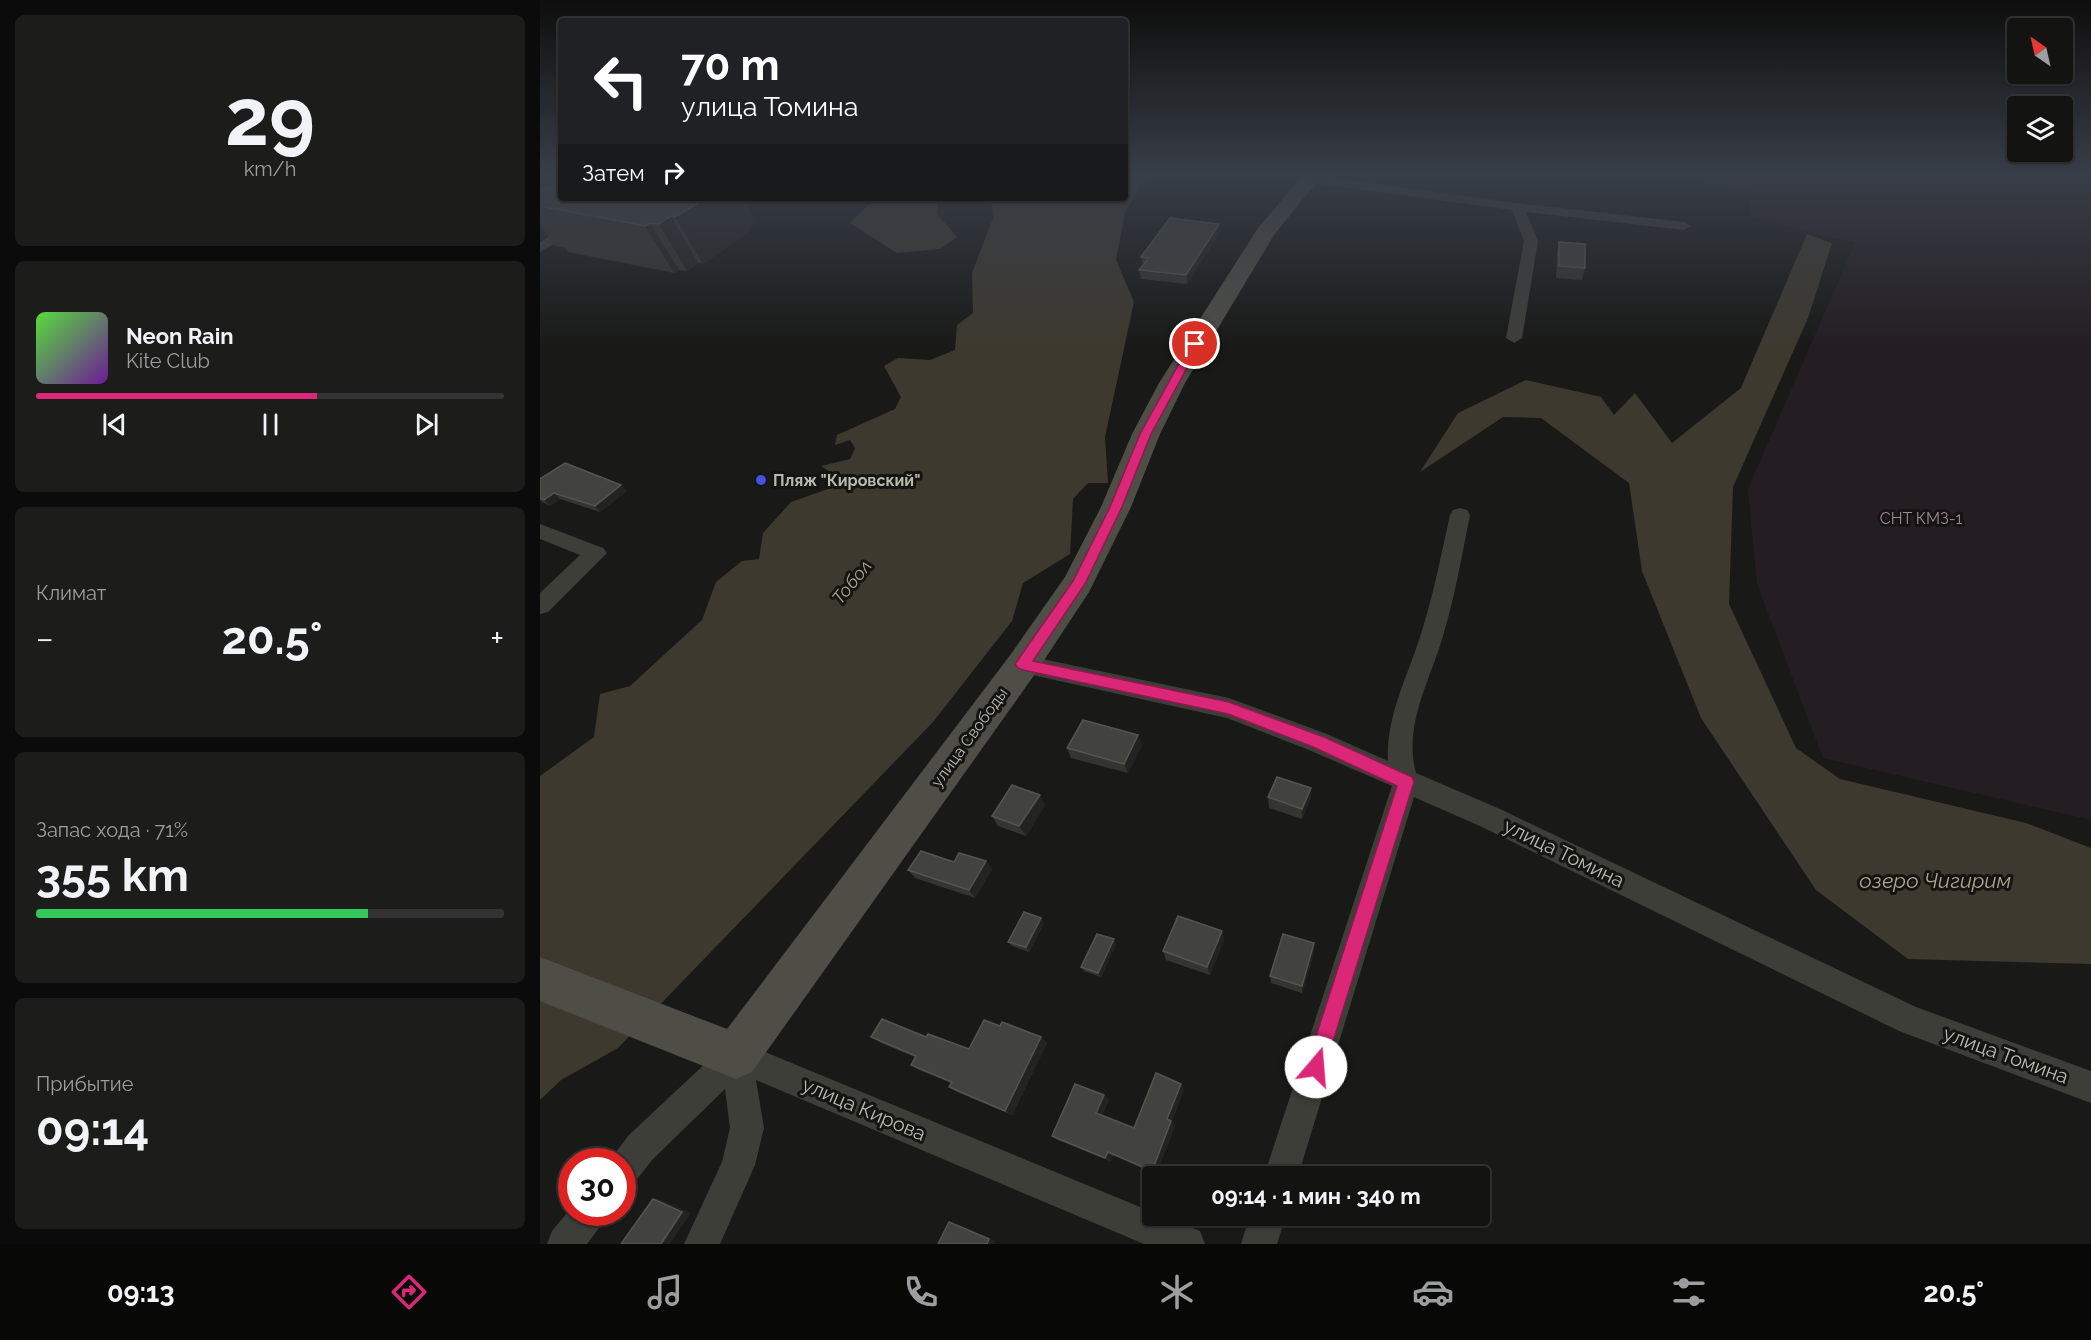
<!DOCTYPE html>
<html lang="ru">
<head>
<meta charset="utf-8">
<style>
  :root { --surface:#131412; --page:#1c1d1b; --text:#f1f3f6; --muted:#9d9e9f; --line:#323332; --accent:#db2777 }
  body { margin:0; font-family:Raleway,sans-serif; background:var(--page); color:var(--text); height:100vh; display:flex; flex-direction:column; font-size:22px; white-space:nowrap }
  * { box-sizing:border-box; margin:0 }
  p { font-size:20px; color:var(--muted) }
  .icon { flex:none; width:33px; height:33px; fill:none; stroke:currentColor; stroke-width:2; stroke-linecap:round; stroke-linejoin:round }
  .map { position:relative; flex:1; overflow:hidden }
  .sheet { display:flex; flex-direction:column; gap:15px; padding:15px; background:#0a0b0a; width:540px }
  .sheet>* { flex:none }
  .guide { position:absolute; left:18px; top:18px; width:570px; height:183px; border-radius:6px; box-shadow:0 2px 4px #0004,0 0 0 2px var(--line); background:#202124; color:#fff; overflow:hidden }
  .needle { width:39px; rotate:326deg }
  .controls { position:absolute; left:1467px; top:18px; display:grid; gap:12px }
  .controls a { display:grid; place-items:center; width:66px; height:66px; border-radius:6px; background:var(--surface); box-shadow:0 2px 4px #0004,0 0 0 2px var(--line); font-size:30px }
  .speed { position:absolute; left:18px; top:1148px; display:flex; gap:12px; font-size:30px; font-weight:700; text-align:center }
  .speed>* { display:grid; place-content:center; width:78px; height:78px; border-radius:50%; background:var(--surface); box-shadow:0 2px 4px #0004,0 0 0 2px var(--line); line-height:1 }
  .speed .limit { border:9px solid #d22; background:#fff; color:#111 }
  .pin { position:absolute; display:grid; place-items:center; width:51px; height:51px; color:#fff; margin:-26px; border:3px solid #fff; border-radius:50%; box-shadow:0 2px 6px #0007 }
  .me { position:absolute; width:66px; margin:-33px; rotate:18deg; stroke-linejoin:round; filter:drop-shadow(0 0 4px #0008) }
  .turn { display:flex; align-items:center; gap:21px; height:126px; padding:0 24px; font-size:27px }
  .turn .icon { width:78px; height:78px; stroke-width:2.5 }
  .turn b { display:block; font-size:42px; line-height:51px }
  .then { display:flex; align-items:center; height:57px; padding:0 24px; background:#0003; gap:12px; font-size:22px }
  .big { font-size:45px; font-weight:700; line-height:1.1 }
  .sheet .tile { flex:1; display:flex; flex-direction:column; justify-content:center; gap:9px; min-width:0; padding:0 21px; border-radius:9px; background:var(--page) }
  .sheet .dial { align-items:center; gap:0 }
  .dial b { font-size:78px; line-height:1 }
  .song { display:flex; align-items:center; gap:18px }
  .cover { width:72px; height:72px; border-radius:9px; background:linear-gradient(135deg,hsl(110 70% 55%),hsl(280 70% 35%)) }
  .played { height:6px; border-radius:3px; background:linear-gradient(90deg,var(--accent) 60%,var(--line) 60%) }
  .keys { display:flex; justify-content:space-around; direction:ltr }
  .heat { display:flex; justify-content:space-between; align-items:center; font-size:33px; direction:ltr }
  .charge { height:9px; border-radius:4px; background:linear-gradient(90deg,#34c759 71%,var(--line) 0) }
  .trip { position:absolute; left:602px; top:1166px; width:348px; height:60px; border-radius:6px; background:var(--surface); box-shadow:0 2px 4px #0004,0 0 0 2px var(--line); font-weight:700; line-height:60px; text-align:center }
  .menu { display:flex; height:96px; justify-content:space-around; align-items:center; background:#080807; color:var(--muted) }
  .menu .icon { width:42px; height:42px }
  .menu .current { color:var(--accent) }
  .menu b { font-size:27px; color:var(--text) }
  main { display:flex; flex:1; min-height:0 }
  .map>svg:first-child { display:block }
</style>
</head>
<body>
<main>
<section class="sheet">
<div class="tile dial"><b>29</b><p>km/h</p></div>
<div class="tile">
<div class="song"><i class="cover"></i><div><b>Neon Rain</b><p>Kite Club</p></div></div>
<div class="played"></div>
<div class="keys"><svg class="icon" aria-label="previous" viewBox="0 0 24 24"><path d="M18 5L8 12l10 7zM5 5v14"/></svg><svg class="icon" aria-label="pause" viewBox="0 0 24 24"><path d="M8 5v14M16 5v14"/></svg><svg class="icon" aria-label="next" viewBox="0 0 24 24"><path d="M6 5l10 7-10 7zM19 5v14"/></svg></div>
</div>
<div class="tile"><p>Климат</p>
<div class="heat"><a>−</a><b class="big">20.5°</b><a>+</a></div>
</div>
<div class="tile"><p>Запас хода · 71%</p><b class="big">355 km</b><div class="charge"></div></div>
<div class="tile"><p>Прибытие</p><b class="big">09:14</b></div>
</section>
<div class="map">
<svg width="1551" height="1244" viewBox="0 0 1551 1244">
  <rect width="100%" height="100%" fill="#191a18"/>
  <!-- green -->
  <path fill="#241e22" d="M1129 173H1551V820L1283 758 1217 584 1208 489 1315 243 1211 217V189L1128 179Z"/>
  <!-- water -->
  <g fill="#3d392f">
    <path d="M585 173H617L600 185 585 213 576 260 594 302 565 437 568 483H548L533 499 530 554 483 583 472 621 393 722 78 1048 21 1080 0 1100V776L54 737 60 694 90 686 162 620 176 582 202 561 219 559 223 533 251 502 291 488 298 477 281 466 310 459 315 448 310 440 295 445 297 435 355 409 361 397 344 366 358 358 390 360 415 350 417 325 433 313 432 273 453 218 451 198H585Z"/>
    <path d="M336 198H403L398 203 397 214 417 237 400 249 357 253 310 223Z"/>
    <path d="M1267 234 1292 243 1268 318 1193 487 1189 604 1256 748 1300 779 1486 823 1551 848V964L1368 959 1276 890 1161 718 1102 571 1089 483 1001 418 963 417 880 472 918 413 986 380 1061 397 1074 415 1095 393 1132 443 1201 388Z"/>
  </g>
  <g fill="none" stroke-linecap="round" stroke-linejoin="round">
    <!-- street -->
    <g fill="#3e3e39" fill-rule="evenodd">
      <path d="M769 175 977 203 1144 222 1151 226 1144 230 986 212 998 241 982 338 974 343 966 338 984 241 972 210 764 182 762 179 764 176Z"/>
      <path d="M77 198H94L0 252V242Z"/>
      <path d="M920 508 927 510 930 515C922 555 915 596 903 636 890 681 863 725 876 773L960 809 1376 1007 1551 1071V1103L1359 1031 942 827 874 797 758 1176H724L852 786 769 750 687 718 483 673 475 671 471 664 475 657 483 655 689 698 787 734 848 761C846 716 867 678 880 637 893 597 901 556 910 515L913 510Z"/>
      <path d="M0 524 63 548 67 553 8 612 0 614V593L40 555 0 539Z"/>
      <path d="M196 1040 612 1212V1215H620L660 1231 665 1244H604L216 1080 224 1128 215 1165 180 1244H144L182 1162 190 1128 185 1089 113 1159 94 1183 82 1188V1161H69L89 1135 185 1045Z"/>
      <path d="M32 1207V1212H68L62 1224 47 1244H7L12 1231Z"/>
      <path d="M710 1215H746L737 1244H701Z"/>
    </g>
    <!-- secondary -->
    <path fill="#4e4e47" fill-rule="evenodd" d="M765 173H784L734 235 645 383 620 434 591 507 549 592 495 674 212 1072 196 1079 0 1001V957L187 1029 471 654 525 577 561 507 592 434 619 383 718 228Z"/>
  </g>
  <!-- wall -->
  <g fill="#343531">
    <path d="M0 173H21V198H203L216 223 209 228 210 231 163 264 158 263 147 271 139 270 134 273 28 252 25 248 15 246 8 236 0 241Z"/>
    <path d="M679 224 680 232 647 284 601 279 599 270 603 266 601 257Z"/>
    <path d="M1019 242 1045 268 1042 280 1016 278 1017 254Z"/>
    <path d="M0 479 87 491 60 512 20 499 10 506 0 501Z"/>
    <path d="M602 745 588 773 531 758 527 748Z"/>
    <path d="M771 788V798L762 819 729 808 728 797Z"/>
    <path d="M505 805 486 836 458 826 452 816Z"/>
    <path d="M414 862 452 869 435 898 375 878 368 870Z"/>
    <path d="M504 923 489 952 472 946 468 942Z"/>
    <path d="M682 931 684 940 670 975 626 960 623 951Z"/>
    <path d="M574 939 576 944 561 977 544 971 541 967Z"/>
    <path d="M774 943V952L762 993 731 983 730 976Z"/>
    <path d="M460 1026 501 1037 507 1043 472 1115 417 1092 409 1087 411 1083 379 1070 371 1065 375 1057 341 1043 331 1037H386L429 1049Z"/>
    <path d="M644 1089 632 1121 635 1126 616 1174 573 1155 570 1161 518 1140 512 1136 564 1095 569 1100 562 1115 594 1128Z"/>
  </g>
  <!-- shaded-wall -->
  <g fill="#232422">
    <path d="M0 177 16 201 0 203Z"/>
    <path d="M166 198H203L216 223 209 228 210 231 163 264 135 217Z"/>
    <path d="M131 216 158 263 147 271 119 224Z"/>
    <path d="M110 223 139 270 134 273 105 226Z"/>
    <path d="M0 224 8 236 0 241Z"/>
    <path d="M679 224 680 232 647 284 646 275Z"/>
    <path d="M81 485 87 491 60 512 55 506Z"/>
    <path d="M14 493 20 499 10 506 4 500Z"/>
    <path d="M598 735 602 745 588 773 584 764Z"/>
    <path d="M771 788V798L762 819V809Z"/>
    <path d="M500 795 505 805 486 836 479 826Z"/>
    <path d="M446 861 452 869 435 898 429 890Z"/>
    <path d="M501 918 504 923 489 952 486 947Z"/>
    <path d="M682 931 684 940 670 975 667 967Z"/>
    <path d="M574 939 576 944 561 977 558 973Z"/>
    <path d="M774 943V952L762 993V986Z"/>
    <path d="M501 1037 507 1043 472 1115 465 1111Z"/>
    <path d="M641 1084 644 1089 632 1121 635 1126 616 1174 612 1171 627 1119Z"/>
    <path d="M564 1095 569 1100 561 1117 556 1113Z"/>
    <path d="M568 1152 573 1155 570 1161 565 1158Z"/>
    <path d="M113 1199 121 1200 151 1213 130 1244H121Z"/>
    <path d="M409 1222 416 1224 456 1241 454 1244H447Z"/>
  </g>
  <!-- building -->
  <g fill="#42433e" stroke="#55554f" stroke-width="1.5">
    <path d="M0 173H21V176Z"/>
    <path d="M7 187 21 189V198H80L116 203 124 198H166L135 217 131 216 119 224 110 223 105 226 0 206V190Z"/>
    <path d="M630 218 679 224 646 275 599 270 609 258 601 257Z"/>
    <path d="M1019 242 1045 244V268L1019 266Z"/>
    <path d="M25 463 81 485 55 506 14 493 4 500 0 498V479Z"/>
    <path d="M543 720 598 735 584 764 527 748Z"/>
    <path d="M737 777 771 788 762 809 728 797Z"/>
    <path d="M472 785 500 795 479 826 452 816Z"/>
    <path d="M381 851 414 862 419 853 446 861 429 890 368 870Z"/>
    <path d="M484 912 501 918 486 947 468 942Z"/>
    <path d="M638 916 682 931 667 967 623 951Z"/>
    <path d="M557 934 574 939 558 973 541 967Z"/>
    <path d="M743 934 774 943 762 986 730 976Z"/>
    <path d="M342 1019 386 1037 388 1034 429 1049 444 1020 460 1026 462 1022 501 1037 465 1111 409 1087 412 1082 371 1065 376 1056 331 1037Z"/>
    <path d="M616 1073 641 1084 627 1119 631 1121 612 1171 568 1152 565 1158 512 1136 535 1084 564 1095 556 1113 594 1128Z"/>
    <path d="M113 1199 142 1212 121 1244H81Z"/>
    <path d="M409 1222 449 1239 447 1244H398Z"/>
  </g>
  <!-- sky -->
  <linearGradient id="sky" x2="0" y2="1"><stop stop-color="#0e0e0d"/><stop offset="0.5" stop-color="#383e48"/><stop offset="1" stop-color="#383e48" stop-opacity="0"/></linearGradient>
  <rect width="1551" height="347" fill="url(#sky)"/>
  <!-- route -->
  <path fill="#db2777" stroke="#8e194d" stroke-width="1.5" d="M651 342 660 344 611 434 582 507 545 584 493 661 689 702 784 737 872 777 874 782 785 1067 782 1074 776 1076 769 1074 766 1067 857 786 773 747 688 714 483 670 478 668 475 664 533 581 570 507 600 434Z"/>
  <!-- markers -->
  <circle fill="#4850e2" stroke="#141513" stroke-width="2" cx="221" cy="480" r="6"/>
  <g text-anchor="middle" stroke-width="6" stroke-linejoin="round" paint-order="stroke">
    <!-- poi labels -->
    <g font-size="16" font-weight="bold" fill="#b8b8ab" stroke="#141513" text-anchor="start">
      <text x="233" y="486">Пляж "Кировский"</text>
    </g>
    <!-- park labels -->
    <g font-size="16" fill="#a18497" stroke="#141513">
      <text x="1381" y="524">СНТ КМЗ-1</text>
    </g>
    <!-- street labels -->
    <g font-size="16" fill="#b8b8ab" stroke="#141513">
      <text transform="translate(429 737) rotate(-54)" y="6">улица Свободы</text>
    </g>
    <!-- water labels -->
    <g font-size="18" font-style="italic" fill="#b0a586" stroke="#141513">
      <text transform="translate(312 582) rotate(-51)" y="6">Тобол</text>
    </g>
    <!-- near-street labels -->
    <g font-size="20" fill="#b8b8ab" stroke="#141513">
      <text transform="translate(1024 853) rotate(26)" y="7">улица Томина</text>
      <text transform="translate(1466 1055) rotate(20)" y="7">улица Томина</text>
      <text transform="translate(324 1109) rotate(23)" y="7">улица Кирова</text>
    </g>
    <!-- near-water labels -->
    <g font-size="21" font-style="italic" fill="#b0a586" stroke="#141513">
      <text x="1395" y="888">озеро Чигирим</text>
    </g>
  </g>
</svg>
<div class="controls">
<a><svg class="needle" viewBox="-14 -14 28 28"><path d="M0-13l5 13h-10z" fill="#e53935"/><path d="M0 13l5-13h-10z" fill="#9d9e9f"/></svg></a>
<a><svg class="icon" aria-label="layers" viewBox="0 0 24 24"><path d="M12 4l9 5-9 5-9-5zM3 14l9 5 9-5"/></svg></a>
</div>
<div class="speed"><div class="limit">30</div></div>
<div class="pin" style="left:655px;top:344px;background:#d93025"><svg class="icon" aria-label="arrive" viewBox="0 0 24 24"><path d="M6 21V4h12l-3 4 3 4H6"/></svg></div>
<svg class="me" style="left:776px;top:1067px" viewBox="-20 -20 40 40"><circle r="19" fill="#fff"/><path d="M0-13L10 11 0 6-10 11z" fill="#db2777"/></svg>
<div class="trip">09:14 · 1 мин · 340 m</div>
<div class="guide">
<div class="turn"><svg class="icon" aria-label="left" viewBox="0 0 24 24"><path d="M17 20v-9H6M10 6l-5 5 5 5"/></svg><div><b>70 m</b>улица Томина</div></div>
<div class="then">Затем<svg class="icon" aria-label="right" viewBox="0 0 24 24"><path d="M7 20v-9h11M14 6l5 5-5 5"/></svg></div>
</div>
</div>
</main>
<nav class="menu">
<b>09:13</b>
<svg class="icon current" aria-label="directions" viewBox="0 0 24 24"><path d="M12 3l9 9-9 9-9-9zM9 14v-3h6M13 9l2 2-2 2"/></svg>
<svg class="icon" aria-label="music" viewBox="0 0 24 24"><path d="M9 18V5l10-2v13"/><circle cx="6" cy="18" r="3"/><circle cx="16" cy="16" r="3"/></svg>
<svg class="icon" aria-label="phone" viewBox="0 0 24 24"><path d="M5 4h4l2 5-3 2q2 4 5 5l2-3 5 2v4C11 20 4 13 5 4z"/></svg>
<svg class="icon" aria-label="climate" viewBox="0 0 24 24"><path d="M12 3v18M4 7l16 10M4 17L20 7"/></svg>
<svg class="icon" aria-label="car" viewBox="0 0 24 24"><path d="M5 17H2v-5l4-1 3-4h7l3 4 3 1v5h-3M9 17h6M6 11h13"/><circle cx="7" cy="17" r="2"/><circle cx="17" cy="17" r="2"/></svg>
<svg class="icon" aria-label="filters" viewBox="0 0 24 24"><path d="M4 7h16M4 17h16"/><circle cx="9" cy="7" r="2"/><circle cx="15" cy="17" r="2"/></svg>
<b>20.5°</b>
</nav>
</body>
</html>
